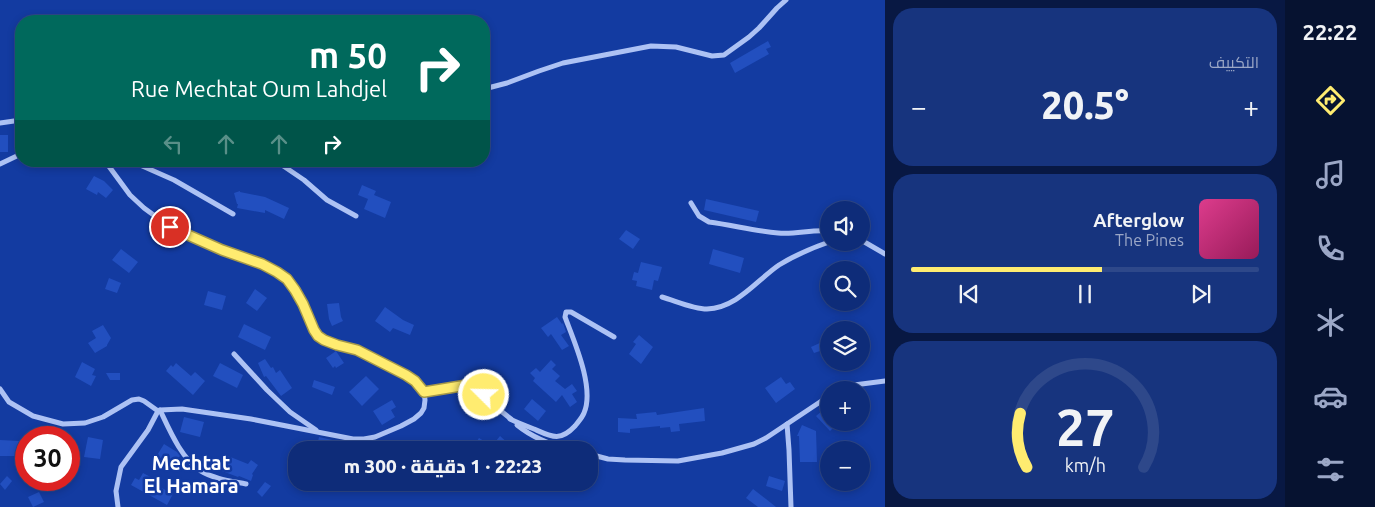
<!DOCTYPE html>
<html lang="ar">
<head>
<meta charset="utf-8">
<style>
  :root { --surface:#0e2c79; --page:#17347e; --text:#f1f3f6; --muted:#9ba7c6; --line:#2e488a; --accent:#ffec70 }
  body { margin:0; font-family:Ubuntu,Cairo,sans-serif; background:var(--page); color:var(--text); direction:rtl; height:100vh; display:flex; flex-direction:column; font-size:19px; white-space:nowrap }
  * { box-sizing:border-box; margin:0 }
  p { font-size:16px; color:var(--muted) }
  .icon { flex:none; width:28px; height:28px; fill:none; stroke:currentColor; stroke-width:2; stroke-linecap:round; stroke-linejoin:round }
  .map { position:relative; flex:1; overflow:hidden; direction:ltr }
  .details { display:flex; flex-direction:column; gap:8px; padding:8px; background:#081843; width:400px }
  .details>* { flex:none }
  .hud { position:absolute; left:15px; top:15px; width:475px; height:152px; border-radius:20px; box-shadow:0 2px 8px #0003,0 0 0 1px var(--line); direction:rtl; background:#00695c; color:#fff; overflow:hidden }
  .controls { position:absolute; left:820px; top:201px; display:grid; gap:10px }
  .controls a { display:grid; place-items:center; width:50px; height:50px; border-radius:50%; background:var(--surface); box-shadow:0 2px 8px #0003,0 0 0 1px var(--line); font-size:25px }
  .speed { position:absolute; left:15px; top:426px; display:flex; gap:10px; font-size:25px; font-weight:700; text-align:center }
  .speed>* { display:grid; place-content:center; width:65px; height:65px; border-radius:50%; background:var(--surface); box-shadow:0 2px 8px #0003,0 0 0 1px var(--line); line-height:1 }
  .speed .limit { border:8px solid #d22; background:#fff; color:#111 }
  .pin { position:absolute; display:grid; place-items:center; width:42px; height:42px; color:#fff; margin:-21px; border:2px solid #fff; border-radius:50%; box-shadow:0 1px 5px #0007 }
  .me { position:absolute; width:55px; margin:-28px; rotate:293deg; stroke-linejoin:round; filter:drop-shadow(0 0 4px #0008) }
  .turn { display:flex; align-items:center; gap:18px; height:105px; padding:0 20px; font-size:22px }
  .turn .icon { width:65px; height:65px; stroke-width:2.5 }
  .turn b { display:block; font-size:35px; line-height:42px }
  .lanes { display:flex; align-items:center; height:48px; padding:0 20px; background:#0003; justify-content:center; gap:25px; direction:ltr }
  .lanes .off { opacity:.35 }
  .big { font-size:38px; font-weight:800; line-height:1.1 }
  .details .tile { flex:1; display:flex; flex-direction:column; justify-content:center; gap:8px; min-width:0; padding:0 18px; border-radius:20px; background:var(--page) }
  .details .dial { align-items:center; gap:0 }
  .dial svg { height:130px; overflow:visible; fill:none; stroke:var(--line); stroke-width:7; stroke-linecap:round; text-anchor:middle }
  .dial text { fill:var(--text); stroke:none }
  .song { display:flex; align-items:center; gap:15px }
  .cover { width:60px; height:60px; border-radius:8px; background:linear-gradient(135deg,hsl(330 70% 55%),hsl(330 70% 35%)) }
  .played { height:5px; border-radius:2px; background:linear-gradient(90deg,var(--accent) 55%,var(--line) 55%) }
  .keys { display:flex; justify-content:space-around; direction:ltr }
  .heat { display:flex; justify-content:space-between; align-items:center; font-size:28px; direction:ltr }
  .trip { position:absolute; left:288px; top:441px; width:310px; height:50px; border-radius:20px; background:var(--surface); box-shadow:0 2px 8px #0003,0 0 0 1px var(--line); font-weight:800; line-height:50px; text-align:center; direction:rtl }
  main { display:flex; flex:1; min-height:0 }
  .dock { display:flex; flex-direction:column; width:90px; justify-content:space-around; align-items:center; background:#061230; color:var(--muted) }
  .dock .icon { width:35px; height:35px }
  .dock .on { color:var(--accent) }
  .dock b { font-size:22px; color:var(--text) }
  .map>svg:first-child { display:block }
</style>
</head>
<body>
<main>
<nav class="dock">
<b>22:22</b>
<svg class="icon on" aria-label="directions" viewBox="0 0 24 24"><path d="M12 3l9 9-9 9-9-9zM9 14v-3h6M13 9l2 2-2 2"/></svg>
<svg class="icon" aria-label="music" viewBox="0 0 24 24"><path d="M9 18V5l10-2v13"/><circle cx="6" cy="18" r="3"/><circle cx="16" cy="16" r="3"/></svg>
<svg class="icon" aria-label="phone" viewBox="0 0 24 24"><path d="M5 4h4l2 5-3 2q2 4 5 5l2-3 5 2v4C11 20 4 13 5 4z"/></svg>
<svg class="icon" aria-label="climate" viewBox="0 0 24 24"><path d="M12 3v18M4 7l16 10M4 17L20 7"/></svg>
<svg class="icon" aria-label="car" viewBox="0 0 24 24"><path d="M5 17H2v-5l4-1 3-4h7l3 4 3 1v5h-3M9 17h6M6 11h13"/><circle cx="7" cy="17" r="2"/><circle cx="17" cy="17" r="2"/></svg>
<svg class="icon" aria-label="filters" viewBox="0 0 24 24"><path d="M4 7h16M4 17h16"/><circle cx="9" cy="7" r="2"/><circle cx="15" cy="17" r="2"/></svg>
</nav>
<section class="details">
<div class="tile"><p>التكييف</p>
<div class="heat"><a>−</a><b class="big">20.5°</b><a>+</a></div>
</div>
<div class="tile">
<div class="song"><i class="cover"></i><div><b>Afterglow</b><p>The Pines</p></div></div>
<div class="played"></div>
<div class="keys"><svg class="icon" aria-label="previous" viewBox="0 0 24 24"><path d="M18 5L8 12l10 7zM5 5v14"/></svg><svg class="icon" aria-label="pause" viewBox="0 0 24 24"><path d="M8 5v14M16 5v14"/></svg><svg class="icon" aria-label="next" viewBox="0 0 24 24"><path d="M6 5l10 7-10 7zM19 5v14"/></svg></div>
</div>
<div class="tile dial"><svg viewBox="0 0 100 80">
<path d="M14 69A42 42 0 1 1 86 69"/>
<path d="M14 69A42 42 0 0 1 10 36" stroke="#ffec70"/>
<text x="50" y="56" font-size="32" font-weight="700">27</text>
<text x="50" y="72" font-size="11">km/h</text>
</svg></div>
</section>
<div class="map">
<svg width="885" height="507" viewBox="0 0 885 507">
  <rect width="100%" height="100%" fill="#133ba1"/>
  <!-- building -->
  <g fill="#224fbf">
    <path d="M768 41 771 47 766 49 769 54 735 73 730 63Z"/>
    <rect x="0" y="135" width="8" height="17"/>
    <path d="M94 176 104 181 113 190 106 198 98 192 97 195 86 189Z"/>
    <path d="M362 185 376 191 374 195 391 202 385 218 364 209 368 199 358 195Z"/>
    <path d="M240 191V192L265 197 289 208 284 219 265 210V213L237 208 238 204H237L234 193Z"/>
    <path d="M706 199 759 211 756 222 704 210Z"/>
    <path d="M626 230 640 239 633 249 619 239Z"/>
    <path d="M121 249 138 262 129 273 112 260Z"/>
    <path d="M713 249 744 258 740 273 709 264Z"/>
    <path d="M641 262 662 267 658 281 654 280 652 290 636 286 637 281 632 280 634 272 638 273Z"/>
    <path d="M109 278 121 283 117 293 105 289Z"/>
    <path d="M255 289 267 298 257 311 246 303Z"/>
    <path d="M208 291 226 296 222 310 204 305Z"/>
    <path d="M339 303 341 317 343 321 332 326 329 319 327 304Z"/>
    <path d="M385 307 403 320 414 325 410 335 393 328 390 332 375 321Z"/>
    <path d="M557 317 562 324 563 323 566 332 561 335 569 346 562 350 551 334 548 337 541 328Z"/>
    <path d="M244 324 271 337 265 350 238 337Z"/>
    <path d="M103 325 111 338 107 345V346L95 353 88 343 96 338 92 331Z"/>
    <path d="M639 335 653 347 641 364 629 354 636 344 633 342Z"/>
    <path d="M829 341V365L820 351 814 353 811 347 822 342 823 344Z"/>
    <path d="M336 351 344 363 336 368 335 366 333 368 326 358Z"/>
    <path d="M265 359 271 368 273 367 276 373 280 370 292 388 281 396 266 376 264 377 258 363Z"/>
    <path d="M551 360 556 365 552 369 560 376 555 381 565 389 572 384 577 391 572 394 577 402 570 407 562 395 556 402 533 381 535 378 530 373 536 368 540 372Z"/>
    <path d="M82 362 95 369 92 375 96 376 91 386 75 377Z"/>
    <path d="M176 363 191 376 195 372 205 381 193 395 166 371 171 365 173 367Z"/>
    <path d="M220 363 243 375 237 388 213 376Z"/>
    <path d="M106 373H120V380H110Z"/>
    <path d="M366 376 379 389 362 406 349 392Z"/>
    <path d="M781 377 786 384 790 382 795 389 776 403 765 388Z"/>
    <path d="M314 380 335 387 332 395 312 387Z"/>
    <path d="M532 399 546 411 538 421 524 409Z"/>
    <path d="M392 400 396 407 391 410 395 417 382 425 373 411Z"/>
    <path d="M829 405V422H839L830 431 816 416Z"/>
    <path d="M704 408 705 421 679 424 680 431 671 432 670 427 660 428V426L630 429V433L618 432V418L637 419 636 414 656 412 657 415Z"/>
    <path d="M184 417 204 422 200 437 180 432Z"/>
    <path d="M802 425 816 431 817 462H800L799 436H797Z"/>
    <path d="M500 436 509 444 510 442 522 450H477L473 447 479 438 492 446Z"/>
    <path d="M88 437 103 440 100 459 84 457Z"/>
    <path d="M319 437 346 443 344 450H327V449L317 446Z"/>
    <path d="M0 440 19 441 18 456H0Z"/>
    <path d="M164 444 177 452 180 456 178 458 183 461 177 471 156 457Z"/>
    <path d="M228 456 248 464 251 460 258 465 252 474 253 475 251 481 239 476 238 477 222 471Z"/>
    <path d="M143 473 160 482 158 486 173 494 167 505 131 485 135 478 139 480Z"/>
    <path d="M7 476 12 481 5 490 0 484Z"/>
    <path d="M769 476 785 481 782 491 766 486Z"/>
    <path d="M265 482 271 486 262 497 257 492Z"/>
    <path d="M542 482H561L556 491Z"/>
    <path d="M753 489 766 499 776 507H758L746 498Z"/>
    <path d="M39 492 44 502 33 507 28 497Z"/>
  </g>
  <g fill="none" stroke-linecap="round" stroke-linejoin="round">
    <!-- street -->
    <g stroke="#adc2f4" stroke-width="5">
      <path d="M484 89 507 83 539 71 563 63 651 46 676 47 712 56 724 55 749 37 759 28 777 8 786 0"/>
      <path d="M0 123 21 120"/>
      <path d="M105 161 130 195 144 208 170 227 222 249 262 264 287 279 303 303 314 330 318 336 324 340 337 345 357 350 405 375 415 381 424 392 425 400 424 408 421 413 414 419 401 426 375 437 364 439H353L251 419 182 409 160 410 158 411 148 430 121 467 116 491 118 507"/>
      <path d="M131 161 174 180 233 214"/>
      <path d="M276 161 304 180 327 200 356 216"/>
      <path d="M0 164 21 154"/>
      <path d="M691 203 699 216 709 222C732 225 755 231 778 233 795 235 812 229 829 231"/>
      <path d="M861 240 885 254"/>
      <path d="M662 297C676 301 693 309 707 309 737 308 757 280 779 265 795 255 812 248 829 242"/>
      <path d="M234 354 267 390 290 412 316 430"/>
      <path d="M0 389 9 402 33 416 63 424 85 423 103 417 132 400 139 399 144 401 158 411"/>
      <path d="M838 390 854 385 885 381"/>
      <path d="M424 392 467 385 484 395 496 407 511 419"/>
      <path d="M160 410C169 429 182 460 201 471 214 479 231 481 246 484"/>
      <path d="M510 419C518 423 526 426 534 429 552 437 560 442 575 426 578 422 582 418 584 413 595 388 574 341 565 317L566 312H571L614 337"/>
      <path d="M787 424 789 450 791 507"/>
      <path d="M517 425C533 438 551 445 571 450"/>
      <path d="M589 454 608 459 625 460 678 461 722 453 754 444 766 438 829 396"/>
    </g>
  </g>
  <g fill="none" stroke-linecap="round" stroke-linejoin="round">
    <!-- route casing -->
    <g stroke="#a69949" stroke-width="12">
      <path id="route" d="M170 227 222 250 262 264 277 272 287 279 295 290 303 304 314 330 318 336 324 340 337 345 357 350 406 375 415 381 424 392 467 385 484 395"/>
    </g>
    <!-- route -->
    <use href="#route" stroke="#ffec70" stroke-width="9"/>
  </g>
  <g text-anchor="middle" stroke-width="5" stroke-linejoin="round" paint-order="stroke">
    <!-- quarter labels -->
    <g font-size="20" font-weight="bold" fill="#fff" stroke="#133ba1">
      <text x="191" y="470">Mechtat<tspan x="191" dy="23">El Hamara</tspan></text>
    </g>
  </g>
</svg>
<div class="controls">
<a><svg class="icon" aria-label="sound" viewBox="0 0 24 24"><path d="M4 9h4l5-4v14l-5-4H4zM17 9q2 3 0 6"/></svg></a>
<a><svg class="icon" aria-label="search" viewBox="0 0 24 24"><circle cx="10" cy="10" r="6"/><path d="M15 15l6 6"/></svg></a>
<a><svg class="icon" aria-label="layers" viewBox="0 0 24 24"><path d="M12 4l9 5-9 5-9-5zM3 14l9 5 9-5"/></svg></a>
<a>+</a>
<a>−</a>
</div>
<div class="speed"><div class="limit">30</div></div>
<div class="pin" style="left:170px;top:227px;background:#d93025"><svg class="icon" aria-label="arrive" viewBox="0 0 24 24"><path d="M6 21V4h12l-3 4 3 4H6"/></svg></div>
<svg class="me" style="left:484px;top:395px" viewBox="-20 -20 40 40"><circle r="17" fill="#ffec70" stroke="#fff" stroke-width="3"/><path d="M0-11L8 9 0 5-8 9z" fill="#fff"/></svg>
<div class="trip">22:23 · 1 دقيقة · 300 m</div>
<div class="hud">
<div class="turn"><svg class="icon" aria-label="right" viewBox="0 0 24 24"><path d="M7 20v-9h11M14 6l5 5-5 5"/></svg><div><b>50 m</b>Rue Mechtat Oum Lahdjel</div></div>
<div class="lanes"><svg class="icon off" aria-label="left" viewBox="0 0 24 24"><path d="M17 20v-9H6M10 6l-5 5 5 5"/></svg><svg class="icon off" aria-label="ahead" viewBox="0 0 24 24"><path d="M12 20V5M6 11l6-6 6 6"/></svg><svg class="icon off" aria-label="ahead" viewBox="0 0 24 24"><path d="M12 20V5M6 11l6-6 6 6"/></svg><svg class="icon" aria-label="right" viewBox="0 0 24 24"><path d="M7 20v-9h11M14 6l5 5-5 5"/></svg></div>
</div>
</div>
</main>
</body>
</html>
